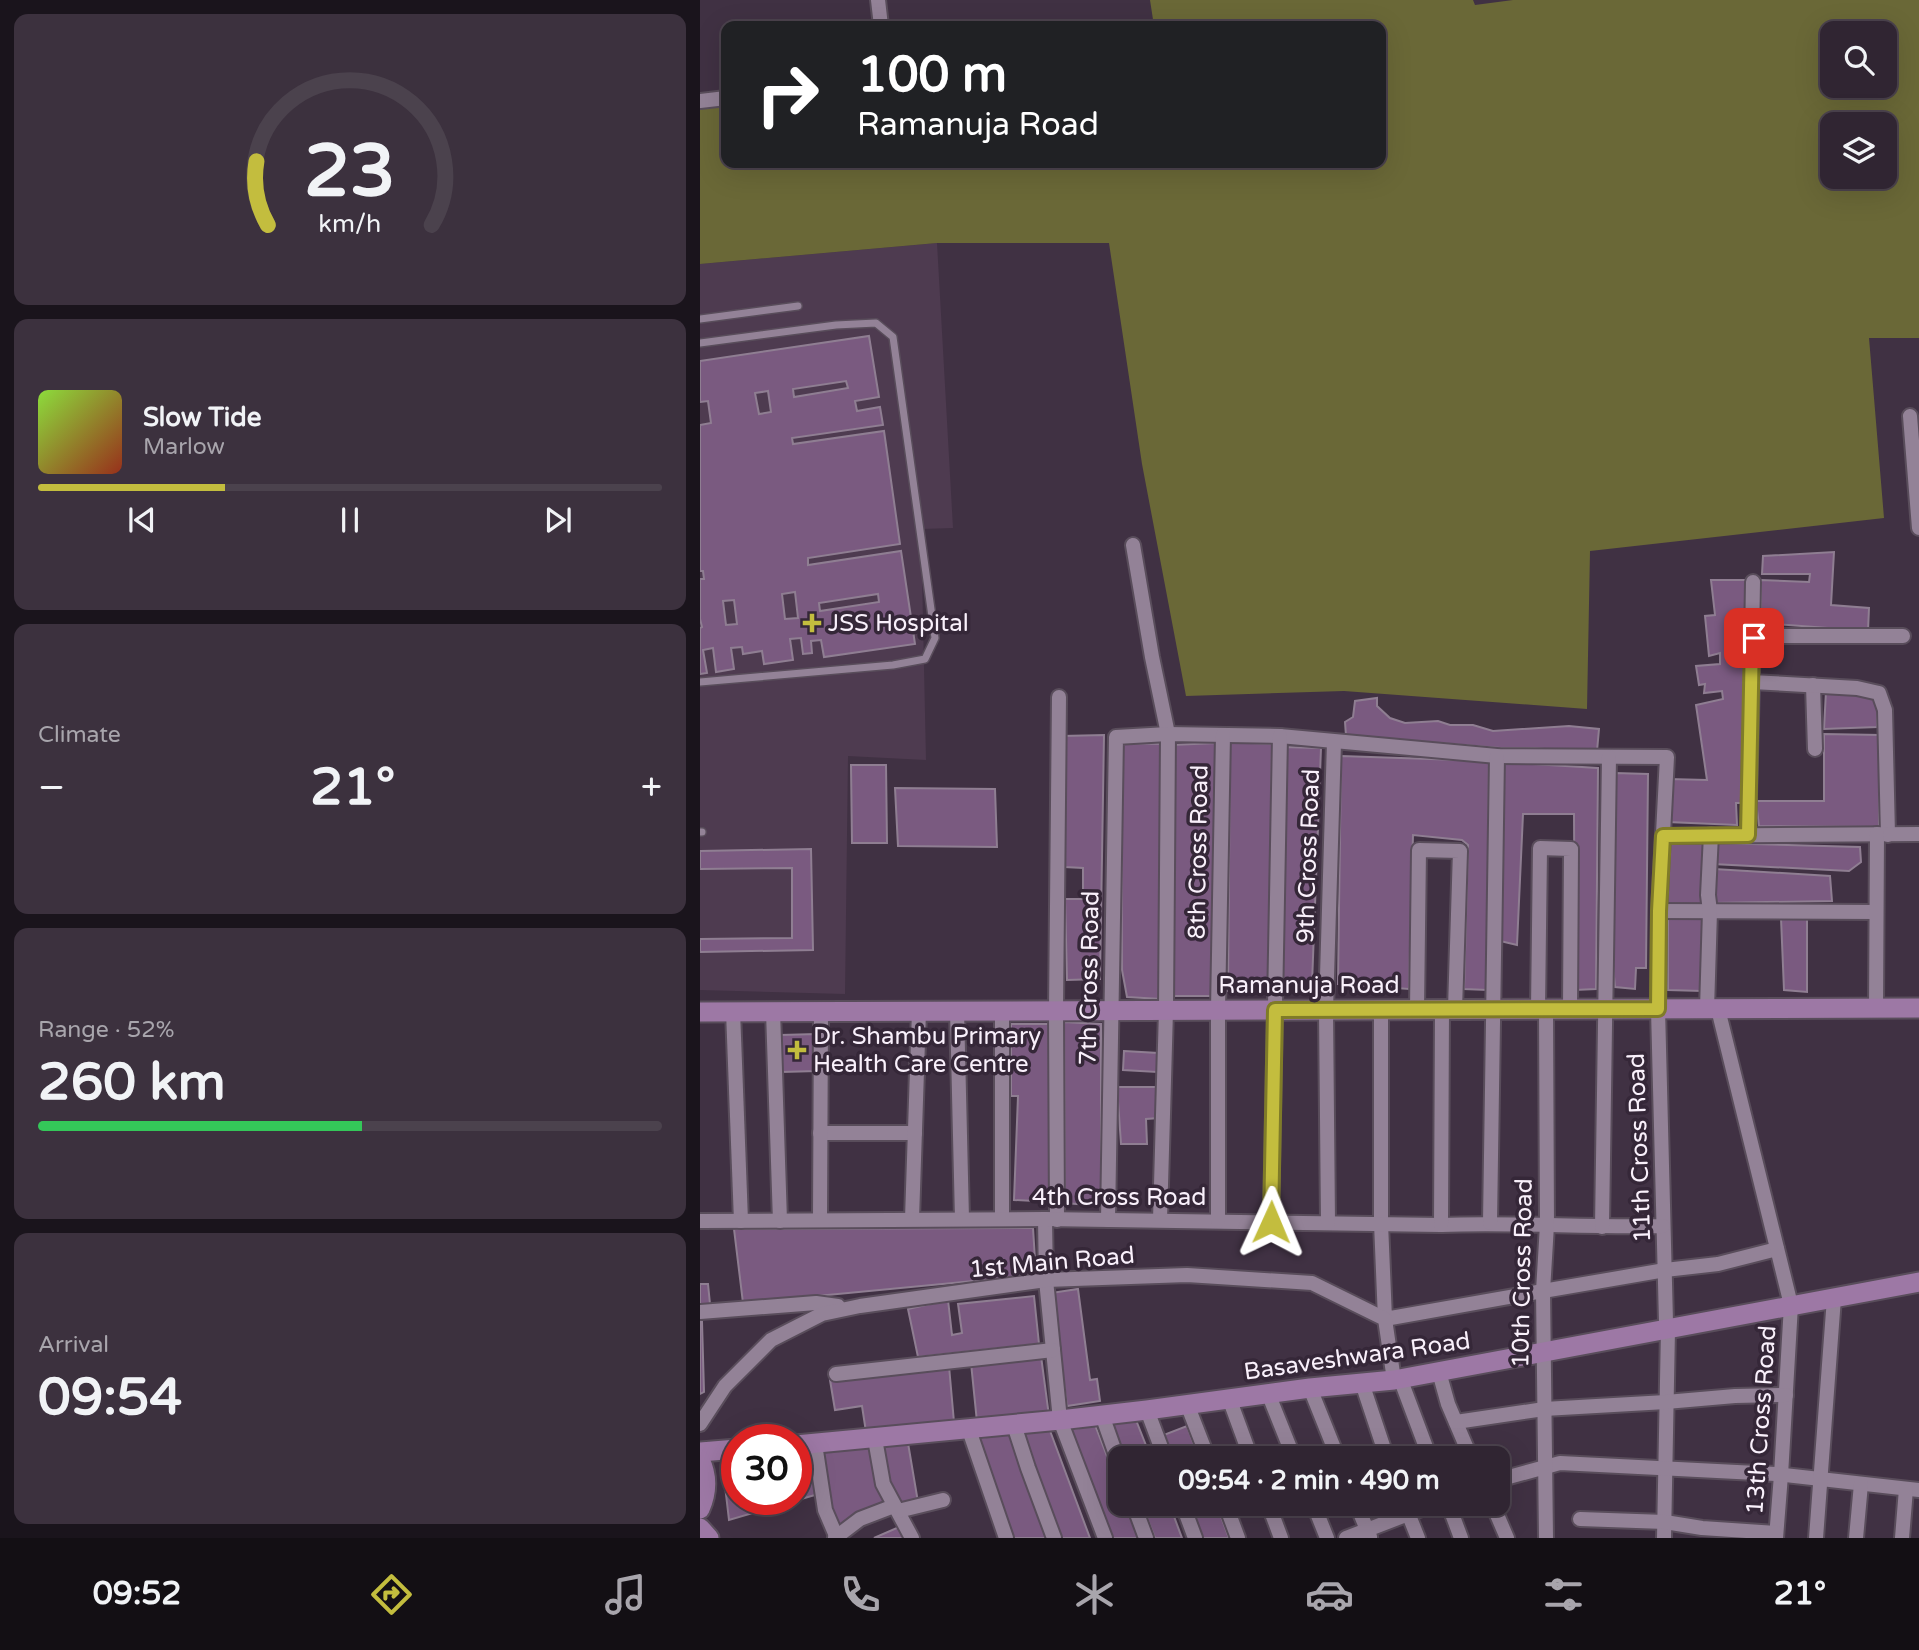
<!DOCTYPE html>
<html lang="en">
<head>
<meta charset="utf-8">
<style>
  :root { --surface:#302532; --page:#3c313e; --text:#f1f3f6; --muted:#a8a5ac; --line:#4b424d; --accent:#c3bd3e }
  body { margin:0; font-family:"Varela Round",sans-serif; background:var(--page); color:var(--text); height:100vh; display:flex; flex-direction:column; font-size:26px; white-space:nowrap }
  * { box-sizing:border-box; margin:0 }
  p { font-size:23px; color:var(--muted) }
  .icon { flex:none; width:38px; height:38px; fill:none; stroke:currentColor; stroke-width:2; stroke-linecap:round; stroke-linejoin:round }
  .map { position:relative; flex:1; overflow:hidden }
  .sheet { display:flex; flex-direction:column; gap:14px; padding:14px; background:#1a141c; width:700px }
  .sheet>* { flex:none }
  .hud { position:absolute; left:21px; top:21px; width:665px; height:147px; border-radius:14px; box-shadow:0 7px 28px #0002,0 0 0 2px var(--line); background:#202124; color:#fff; overflow:hidden }
  .fabs { position:absolute; left:1120px; top:21px; display:grid; gap:14px }
  .fabs a { display:grid; place-items:center; width:77px; height:77px; border-radius:14px; background:var(--surface); box-shadow:0 7px 28px #0002,0 0 0 2px var(--line); font-size:35px }
  .speed { position:absolute; left:21px; top:1424px; display:flex; gap:14px; font-size:35px; font-weight:700; text-align:center }
  .speed>* { display:grid; place-content:center; width:91px; height:91px; border-radius:50%; background:var(--surface); box-shadow:0 7px 28px #0002,0 0 0 2px var(--line); line-height:1 }
  .speed .limit { border:10px solid #d22; background:#fff; color:#111 }
  .pin { position:absolute; display:grid; place-items:center; width:60px; height:60px; color:#fff; margin:-30px; border-radius:14px; box-shadow:0 4px 10px #0006 }
  .me { position:absolute; width:77px; margin:-38px; rotate:1deg; stroke-linejoin:round; filter:drop-shadow(0 0 5px #0008) }
  .turn { display:flex; align-items:center; gap:24px; height:147px; padding:0 21px; font-size:32px }
  .turn .icon { width:91px; height:91px; stroke-width:2.5 }
  .turn b { display:block; font-size:49px; line-height:60px }
  .big { font-size:52px; font-weight:700; line-height:1.1 }
  .sheet .card { flex:1; display:flex; flex-direction:column; justify-content:center; gap:10px; min-width:0; padding:0 24px; border-radius:14px; background:var(--page) }
  .sheet .dial { align-items:center; gap:0 }
  .dial svg { height:182px; overflow:visible; fill:none; stroke:var(--line); stroke-width:7; stroke-linecap:round; text-anchor:middle }
  .dial text { fill:var(--text); stroke:none }
  .song { display:flex; align-items:center; gap:21px }
  .cover { width:84px; height:84px; border-radius:10px; background:linear-gradient(135deg,hsl(90 70% 55%),hsl(10 70% 35%)) }
  .played { height:7px; border-radius:4px; background:linear-gradient(90deg,var(--accent) 30%,var(--line) 30%) }
  .keys { display:flex; justify-content:space-around; direction:ltr }
  .heat { display:flex; justify-content:space-between; align-items:center; font-size:38px; direction:ltr }
  .charge { height:10px; border-radius:5px; background:linear-gradient(90deg,#34c759 52%,var(--line) 0) }
  .trip { position:absolute; left:408px; top:1446px; width:402px; height:70px; border-radius:14px; background:var(--surface); box-shadow:0 7px 28px #0002,0 0 0 2px var(--line); font-weight:700; line-height:70px; text-align:center }
  .tabs { display:flex; height:112px; justify-content:space-around; align-items:center; background:#130f14; color:var(--muted) }
  .tabs .icon { width:49px; height:49px }
  .tabs .current { color:var(--accent) }
  .tabs b { font-size:32px; color:var(--text) }
  main { display:flex; flex:1; min-height:0 }
  .map>svg:first-child { display:block }
</style>
</head>
<body>
<main>
<section class="sheet">
<div class="card dial"><svg viewBox="0 0 100 80">
<path d="M14 69A42 42 0 1 1 86 69"/>
<path d="M14 69A42 42 0 0 1 9 41" stroke="#c3bd3e"/>
<text x="50" y="56" font-size="32" font-weight="700">23</text>
<text x="50" y="72" font-size="11">km/h</text>
</svg></div>
<div class="card">
<div class="song"><i class="cover"></i><div><b>Slow Tide</b><p>Marlow</p></div></div>
<div class="played"></div>
<div class="keys"><svg class="icon" aria-label="previous" viewBox="0 0 24 24"><path d="M18 5L8 12l10 7zM5 5v14"/></svg><svg class="icon" aria-label="pause" viewBox="0 0 24 24"><path d="M8 5v14M16 5v14"/></svg><svg class="icon" aria-label="next" viewBox="0 0 24 24"><path d="M6 5l10 7-10 7zM19 5v14"/></svg></div>
</div>
<div class="card"><p>Climate</p>
<div class="heat"><a>−</a><b class="big">21°</b><a>+</a></div>
</div>
<div class="card"><p>Range · 52%</p><b class="big">260 km</b><div class="charge"></div></div>
<div class="card"><p>Arrival</p><b class="big">09:54</b></div>
</section>
<div class="map">
<svg width="1219" height="1538" viewBox="0 0 1219 1538">
  <rect width="100%" height="100%" fill="#403143"/>
  <!-- built -->
  <path fill="#4e3b50" d="M237 243 253 528 221 529 226 760 148 756 145 994 0 990V264Z"/>
  <!-- forest -->
  <path fill="#6a6837" fill-rule="evenodd" d="M450 0H773L775 5 813 0H1219V338H1169L1184 518 890 551 887 709 644 691 486 696 442 464 409 243H237L0 264V106L26 103V163H681V26H454ZM1132 33H1185V86H1132ZM1132 124H1185V177H1132Z"/>
  <!-- building -->
  <g fill="#7a5a80" stroke="#8f7e92" stroke-width="2" fill-rule="evenodd">
    <path d="M169 336 179 397 155 401 157 411 180 407 183 425 92 438 93 444 184 431 200 544 108 558V565L201 551 215 644 124 657 121 640 111 641 112 653 103 654 101 638 90 639 93 660 64 664 62 651 43 654 42 647 31 648 34 669 16 672 13 648 3 650 7 673 0 674V628L2 627 0 619V579H4L3 571H0V425L11 423 8 401 0 402V361ZM146 381 148 388 94 397 93 389ZM68 391 71 412 59 414 55 393ZM95 592 98 618 85 619 82 594ZM178 594 179 602 120 611 119 603ZM34 600 37 624 26 625 23 601Z"/>
    <path d="M1134 552 1131 605 1169 608 1168 631 1061 623V580L1109 582 1110 574H1062L1063 556Z"/>
    <path d="M1011 580H1048L1044 649 1046 803H1036L1037 825 968 822 969 779 1007 780 996 705 1023 699 1022 691 1004 693 1005 684 999 685 996 666 1020 664V653L1009 656 1005 616 1015 615Z"/>
    <path d="M1126 691 1177 697V727L1124 729Z"/>
    <path d="M677 698V706L690 718 705 723 738 721 750 725H773L793 731 869 726 899 729 897 751 871 752 835 748H800L646 736 645 722 653 717 655 701Z"/>
    <path d="M1124 734 1180 735 1179 827 1059 826 1056 801H1124Z"/>
    <path d="M404 735 400 979 367 980 365 899H383V868L365 867 362 736Z"/>
    <path d="M530 742 572 744 569 992 528 991Z"/>
    <path d="M421 743 464 744 461 999 427 997 422 970Z"/>
    <path d="M517 743 512 996H473L471 745Z"/>
    <path d="M582 747 621 748 612 984H581Z"/>
    <path d="M641 756 789 761 787 990 764 989 768 845 762 840 713 835 709 989 638 984Z"/>
    <path d="M801 762 898 768 896 989 875 990 874 814H823L817 945 800 941Z"/>
    <path d="M151 765H186L187 843H152Z"/>
    <path d="M915 773 948 774 946 968H936L935 989 915 987 911 944Z"/>
    <path d="M195 788 295 789 297 847 198 846Z"/>
    <path d="M970 842H1005L1003 905 966 903Z"/>
    <path d="M1015 843 1160 847 1161 862 1149 871 1013 864Z"/>
    <path d="M111 849 113 950 0 952V939L92 938V868L0 869V851Z"/>
    <path d="M1014 869 1130 876 1132 901 1013 903Z"/>
    <path d="M1081 918H1107V992L1084 990Z"/>
    <path d="M968 919H1005L1002 991 968 990Z"/>
    <path d="M364 1022 401 1024V1206L365 1203Z"/>
    <path d="M311 1024H350L353 1202 314 1200 318 1096H311Z"/>
    <path d="M116 1034 117 1071 82 1072 81 1035Z"/>
    <path d="M424 1051 458 1053 457 1072 423 1070Z"/>
    <path d="M417 1087H459V1118L446 1119 447 1144H421Z"/>
    <path d="M333 1228 336 1275 43 1303 34 1229Z"/>
    <path d="M0 1284H8L10 1304 0 1305Z"/>
    <path d="M378 1289 390 1380 397 1379 400 1401 367 1406 351 1293Z"/>
    <path d="M334 1296 339 1344 218 1357 208 1309 248 1300 252 1335 262 1333 258 1304Z"/>
    <path d="M0 1322H2L4 1392 0 1394Z"/>
    <path d="M341 1356 349 1416 277 1422 271 1363Z"/>
    <path d="M249 1366 254 1422 166 1432 162 1406 135 1410 130 1380Z"/>
    <path d="M434 1415 451 1458H423L408 1419Z"/>
    <path d="M395 1425 420 1490V1503H425L439 1538H411L369 1430Z"/>
    <path d="M487 1426 499 1458H470L461 1436Z"/>
    <path d="M349 1428 390 1538H357L319 1434Z"/>
    <path d="M310 1432 349 1538H309L277 1439Z"/>
    <path d="M181 1442 208 1443 218 1502 202 1506 184 1472Z"/>
    <path d="M174 1443 190 1504 153 1523 138 1525 131 1509 118 1447Z"/>
    <path d="M115 1449V1495L29 1520 22 1460 37 1458V1500H96V1451Z"/>
    <path d="M441 1503H469L482 1538H455Z"/>
    <path d="M488 1503H516L529 1538H502Z"/>
    <path d="M199 1527 205 1538H174Z"/>
  </g>
  <g fill="none" stroke-linecap="round" stroke-linejoin="round">
    <!-- lane casing -->
    <g stroke="#594d5b" stroke-width="10">
      <g id="lane">
        <path d="M0 319 98 306"/>
        <path d="M0 343 136 325 176 323 193 337 235 638 225 659 193 665 0 682"/>
        <path d="M0 832H2"/>
      </g>
    </g>
    <!-- street casing -->
    <g stroke="#594d5b" stroke-width="18">
      <g id="street">
        <path d="M178 0 181 26"/>
        <path d="M0 101 26 98"/>
        <path d="M1210 416 1219 528"/>
        <path d="M433 545 452 657 468 734 466 1010 460 1220"/>
        <path d="M1052 640 1053 582"/>
        <path d="M1113 685 1115 749"/>
        <path d="M1048 835 1052 682"/>
        <path d="M1188 835 1185 710 1179 693 1157 688 1052 682V640L1056 636H1203"/>
        <path d="M963 836 1219 834"/>
        <path d="M959 911 1176 912"/>
        <path d="M681 1009V1223L685 1319 843 1291 965 1270 1018 1264 1077 1249"/>
        <path d="M717 1009 719 850 760 851 755 1009"/>
        <path d="M838 1009 840 848 871 849 870 1009"/>
        <path d="M1007 1009 1010 911 1008 895 1011 835"/>
        <path d="M1018 1009 1091 1305 1081 1475 1076 1538"/>
        <path d="M1176 1009 1177 834"/>
        <path d="M257 1010 262 1219"/>
        <path d="M33 1011 41 1221"/>
        <path d="M73 1011 80 1221"/>
        <path d="M120 1133H215"/>
        <path d="M212 1219 219 1011"/>
        <path d="M302 1219V1010"/>
        <path d="M345 1219 346 1280 360 1420 405 1538"/>
        <path d="M120 1220 121 1011"/>
        <path d="M357 1220 356 1010 359 697"/>
        <path d="M408 1220 416 737 468 734 580 736 797 756 967 757 959 911 958 1009 966 1322 968 1329 964 1538"/>
        <path d="M0 1221 345 1219 741 1225C815 1222 889 1228 963 1226"/>
        <path d="M518 1221V1010L523 735"/>
        <path d="M571 1222 580 736"/>
        <path d="M628 1223 626 1010 634 742"/>
        <path d="M790 1223 797 756"/>
        <path d="M741 1225 742 1009"/>
        <path d="M902 1227 909 757"/>
        <path d="M0 1312 116 1303 138 1306"/>
        <path d="M739 1372 748 1404 771 1458"/>
        <path d="M136 1374 353 1350"/>
        <path d="M700 1378 730 1458"/>
        <path d="M662 1383 687 1458"/>
        <path d="M610 1388 638 1458"/>
        <path d="M568 1393 594 1458"/>
        <path d="M529 1398 551 1458"/>
        <path d="M487 1404 508 1458"/>
        <path d="M447 1410 465 1458"/>
        <path d="M402 1415 420 1466"/>
        <path d="M756 1422 844 1409 966 1402 1035 1396 1086 1395"/>
        <path d="M0 1424 25 1386 71 1340 122 1314 160 1306 346 1280 487 1275 612 1283 685 1319 694 1380"/>
        <path d="M314 1425 328 1468 354 1538"/>
        <path d="M269 1430 306 1538"/>
        <path d="M175 1439 183 1484 212 1538"/>
        <path d="M115 1444 125 1510 137 1538"/>
        <path d="M798 1480 860 1463 1076 1474 1219 1490"/>
        <path d="M433 1503 446 1538"/>
        <path d="M482 1503 495 1538"/>
        <path d="M525 1503 538 1538"/>
        <path d="M568 1503 581 1538"/>
        <path d="M613 1503 627 1538"/>
        <path d="M656 1503 670 1537"/>
        <path d="M704 1503 718 1538"/>
        <path d="M748 1503 761 1538"/>
        <path d="M792 1503 807 1538"/>
        <path d="M198 1511 243 1500"/>
        <path d="M880 1519 965 1522 1002 1528 1076 1533"/>
        <path d="M135 1538 160 1519 194 1506"/>
        <path d="M646 1538 737 1503"/>
        <path d="M846 1538 843 1291 847 1225 846 1009"/>
        <path d="M1116 1538 1134 1298"/>
        <path d="M1156 1538 1161 1484"/>
        <path d="M1202 1538 1206 1489"/>
      </g>
    </g>
    <!-- secondary casing -->
    <g stroke="#594d5b" stroke-width="23">
      <g id="secondary">
        <path d="M0 1012 1219 1008"/>
        <path d="M96 1445 360 1420 447 1410 610 1388 694 1380 1219 1282"/>
        <path d="M0 1452 37 1449"/>
        <path d="M0 1460C8 1476 7 1493 0 1509"/>
        <path d="M0 1528 9 1538"/>
      </g>
    </g>
    <!-- lane -->
    <use href="#lane" stroke="#938297" stroke-width="7"/>
    <!-- street -->
    <use href="#street" stroke="#938297" stroke-width="14"/>
    <!-- secondary -->
    <use href="#secondary" stroke="#9d78a5" stroke-width="19"/>
  </g>
  <g fill="none" stroke-linecap="round" stroke-linejoin="round">
    <!-- route casing -->
    <g stroke="#7f7b28" stroke-width="18">
      <path id="route" d="M571 1222 575 1010 958 1009 959 911 963 836 1048 835 1052 640 1054 638"/>
    </g>
    <!-- route -->
    <use href="#route" stroke="#c3bd3e" stroke-width="12"/>
  </g>
  <!-- markers -->
  <g fill="#c3bd3e" stroke="#352738" stroke-width="2.5">
    <path d="M108.5 612.5h7v7h7v7h-7v7h-7v-7h-7v-7h7z"/>
    <path d="M93.5 1039.5h7v7h7v7h-7v7h-7v-7h-7v-7h7z"/>
  </g>
  <g text-anchor="middle" stroke-width="7" stroke-linejoin="round" paint-order="stroke">
    <!-- poi labels -->
    <g font-size="24" fill="#f9f0fb" stroke="#352738" text-anchor="start">
      <text x="128" y="631">JSS Hospital</text>
      <text x="113" y="1044">Dr. Shambu Primary<tspan x="113" dy="28">Health Care Centre</tspan></text>
    </g>
    <!-- street labels -->
    <g font-size="24" fill="#f9f0fb" stroke="#352738">
      <text transform="translate(498 852) rotate(-89)" y="8">8th Cross Road</text>
      <text transform="translate(608 856) rotate(-88)" y="8">9th Cross Road</text>
      <text transform="translate(389 978) rotate(-89)" y="8">7th Cross Road</text>
      <text x="609" y="993">Ramanuja Road</text>
      <text transform="translate(939 1148) rotate(-92)" y="8">11th Cross Road</text>
      <text x="419" y="1205">4th Cross Road</text>
      <text transform="translate(352 1262) rotate(-5)" y="8">1st Main Road</text>
      <text transform="translate(822 1273) rotate(-89)" y="8">10th Cross Road</text>
      <text transform="translate(657 1356) rotate(-8)" y="8">Basaveshwara Road</text>
      <text transform="translate(1061 1420) rotate(-86)" y="8">13th Cross Road</text>
    </g>
  </g>
</svg>
<div class="fabs">
<a><svg class="icon" aria-label="search" viewBox="0 0 24 24"><circle cx="10" cy="10" r="6"/><path d="M15 15l6 6"/></svg></a>
<a><svg class="icon" aria-label="layers" viewBox="0 0 24 24"><path d="M12 4l9 5-9 5-9-5zM3 14l9 5 9-5"/></svg></a>
</div>
<div class="speed"><div class="limit">30</div></div>
<div class="pin" style="left:1054px;top:638px;background:#d93025"><svg class="icon" aria-label="arrive" viewBox="0 0 24 24"><path d="M6 21V4h12l-3 4 3 4H6"/></svg></div>
<svg class="me" style="left:571px;top:1222px" viewBox="-20 -20 40 40"><path d="M0-17L14 15 0 8-14 15z" fill="#c3bd3e" stroke="#fff" stroke-width="4"/></svg>
<div class="trip">09:54 · 2 min · 490 m</div>
<div class="hud">
<div class="turn"><svg class="icon" aria-label="right" viewBox="0 0 24 24"><path d="M7 20v-9h11M14 6l5 5-5 5"/></svg><div><b>100 m</b>Ramanuja Road</div></div>
</div>
</div>
</main>
<nav class="tabs">
<b>09:52</b>
<svg class="icon current" aria-label="directions" viewBox="0 0 24 24"><path d="M12 3l9 9-9 9-9-9zM9 14v-3h6M13 9l2 2-2 2"/></svg>
<svg class="icon" aria-label="music" viewBox="0 0 24 24"><path d="M9 18V5l10-2v13"/><circle cx="6" cy="18" r="3"/><circle cx="16" cy="16" r="3"/></svg>
<svg class="icon" aria-label="phone" viewBox="0 0 24 24"><path d="M5 4h4l2 5-3 2q2 4 5 5l2-3 5 2v4C11 20 4 13 5 4z"/></svg>
<svg class="icon" aria-label="climate" viewBox="0 0 24 24"><path d="M12 3v18M4 7l16 10M4 17L20 7"/></svg>
<svg class="icon" aria-label="car" viewBox="0 0 24 24"><path d="M5 17H2v-5l4-1 3-4h7l3 4 3 1v5h-3M9 17h6M6 11h13"/><circle cx="7" cy="17" r="2"/><circle cx="17" cy="17" r="2"/></svg>
<svg class="icon" aria-label="filters" viewBox="0 0 24 24"><path d="M4 7h16M4 17h16"/><circle cx="9" cy="7" r="2"/><circle cx="15" cy="17" r="2"/></svg>
<b>21°</b>
</nav>
</body>
</html>
